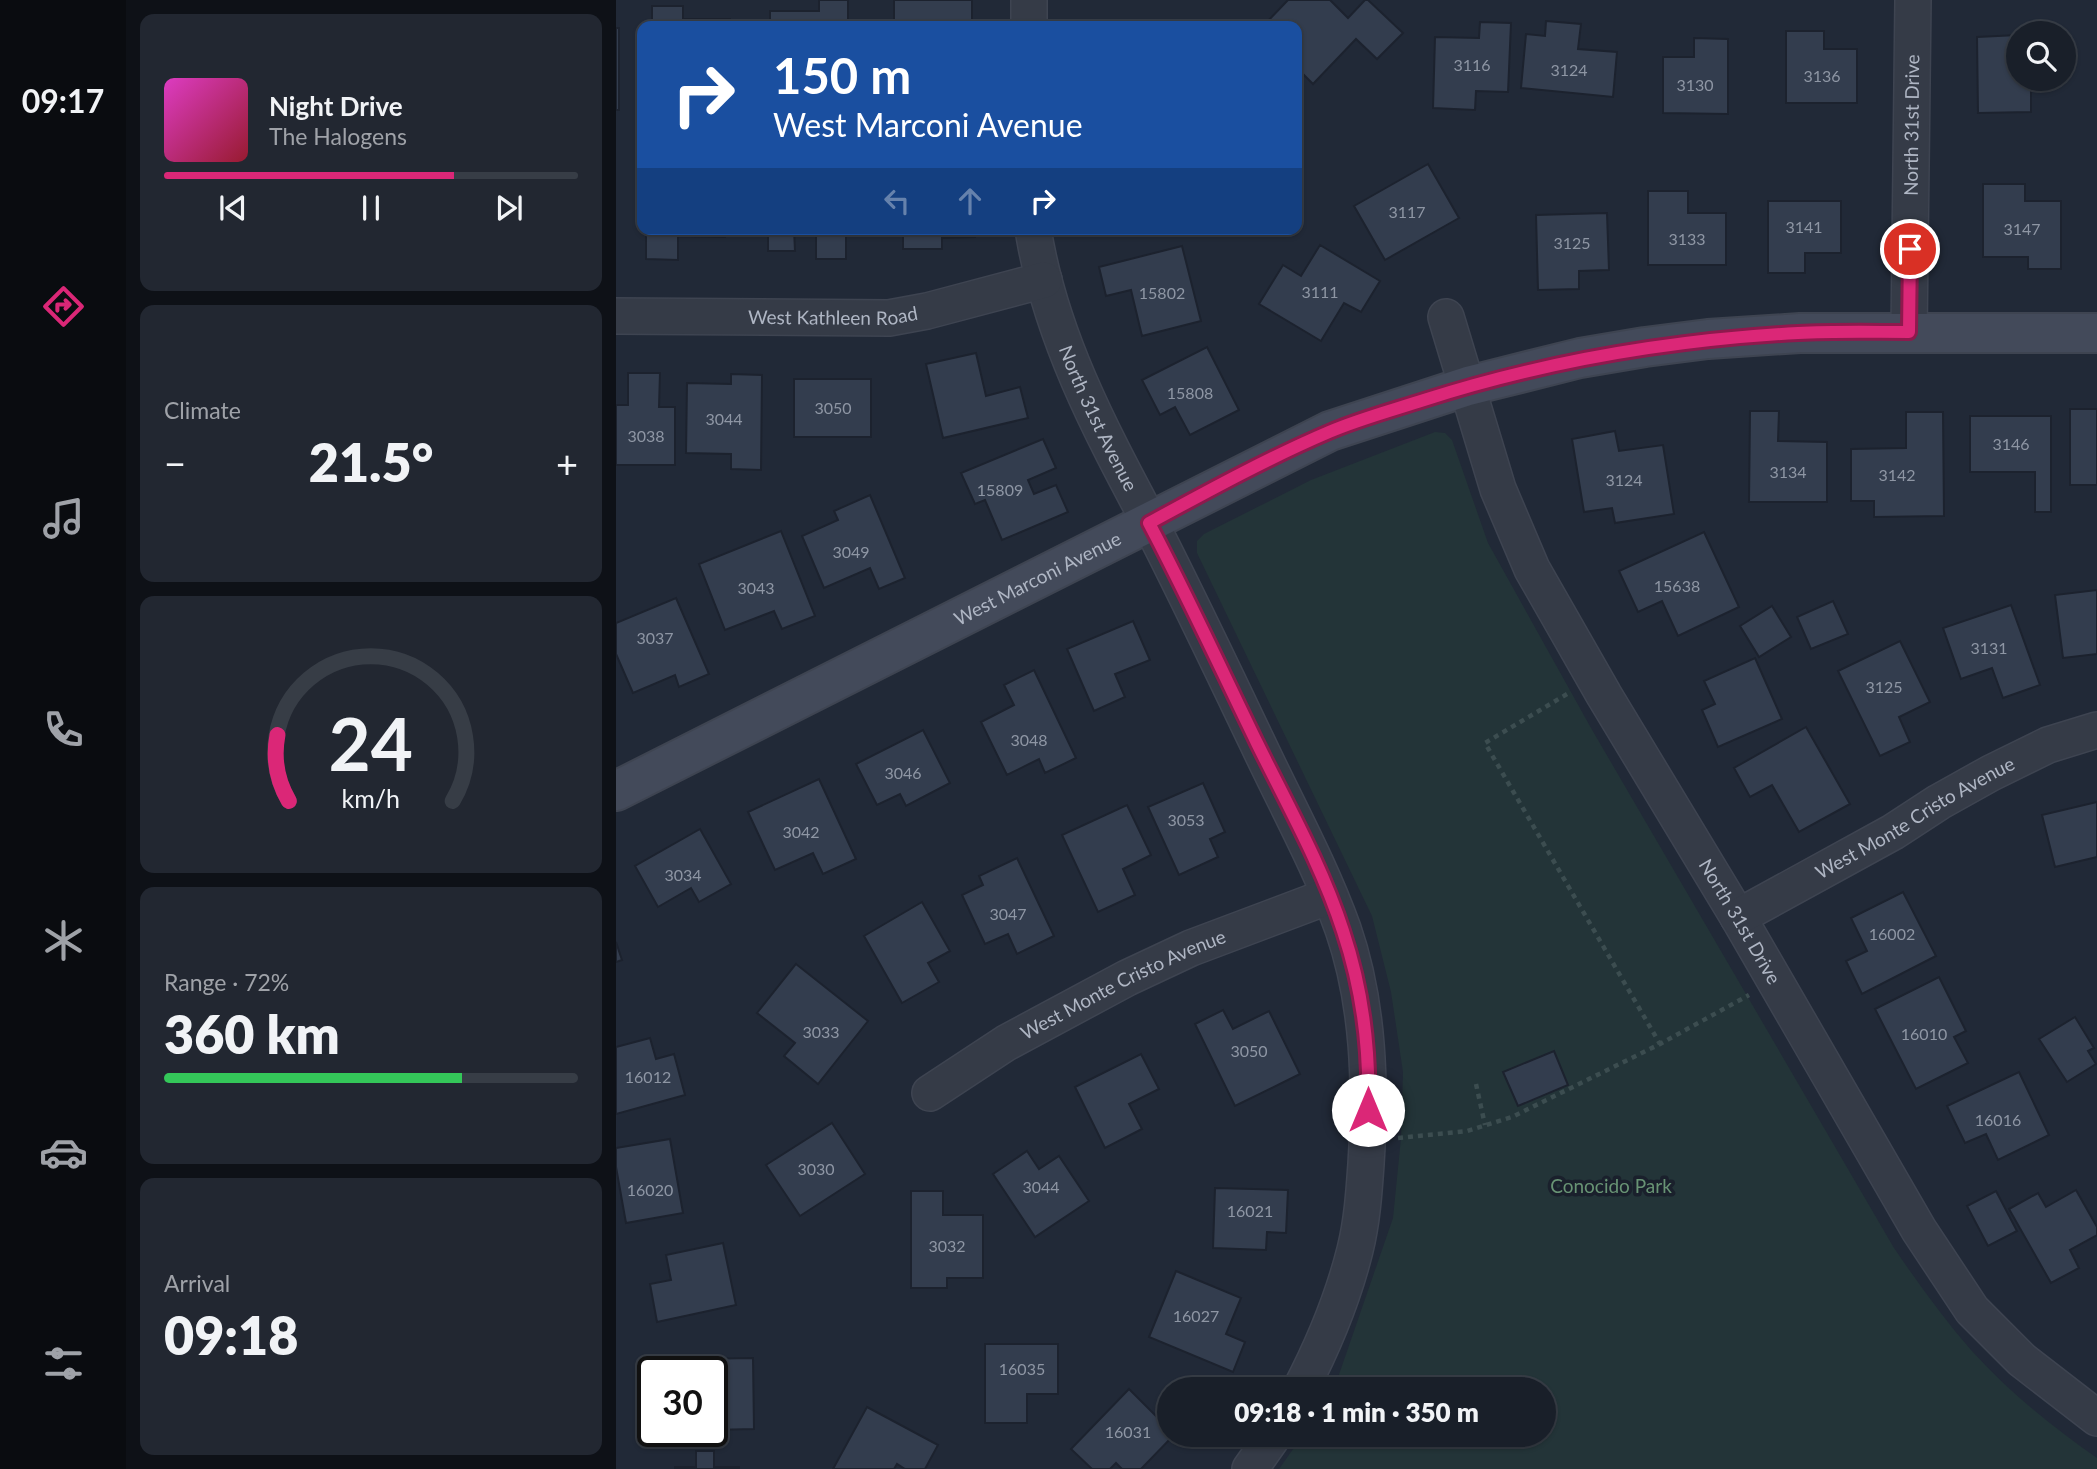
<!DOCTYPE html>
<html lang="en">
<head>
<meta charset="utf-8">
<style>
  :root { --surface:#191f29; --page:#222731; --text:#f1f3f6; --muted:#9fa2a8; --line:#373d46; --accent:#db2777 }
  body { margin:0; font-family:Lato,sans-serif; background:var(--page); color:var(--text); height:100vh; display:flex; flex-direction:column; font-size:26px; white-space:nowrap }
  * { box-sizing:border-box; margin:0 }
  p { font-size:23px; color:var(--muted) }
  .icon { flex:none; width:38px; height:38px; fill:none; stroke:currentColor; stroke-width:2; stroke-linecap:round; stroke-linejoin:round }
  .map { position:relative; flex:1; overflow:hidden }
  .panel { display:flex; flex-direction:column; gap:14px; padding:14px; background:#0e1117; width:490px }
  .panel>* { flex:none }
  .top-card { position:absolute; left:21px; top:21px; width:665px; height:214px; border-radius:14px; box-shadow:0 2px 5px #0004,0 0 0 2px var(--line); background:#1a4fa0; color:#fff; overflow:hidden }
  .tools { position:absolute; left:1390px; top:21px; display:grid; gap:14px }
  .tools a { display:grid; place-items:center; width:70px; height:70px; border-radius:50%; background:var(--surface); box-shadow:0 2px 5px #0004,0 0 0 2px var(--line); font-size:35px }
  .speed { position:absolute; left:21px; top:1356px; display:flex; gap:14px; font-size:35px; font-weight:700; text-align:center }
  .speed>* { display:grid; place-content:center; width:91px; height:91px; border-radius:50%; background:var(--surface); box-shadow:0 2px 5px #0004,0 0 0 2px var(--line); line-height:1 }
  .speed .limit { border:4px solid #111; border-radius:10px; background:#fff; color:#111 }
  .pin { position:absolute; display:grid; place-items:center; width:60px; height:60px; color:#fff; margin:-30px; border:4px solid #fff; border-radius:50%; box-shadow:0 2px 7px #0007 }
  .me { position:absolute; width:77px; margin:-38px; rotate:0deg; stroke-linejoin:round; filter:drop-shadow(0 0 5px #0008) }
  .turn { display:flex; align-items:center; gap:24px; height:147px; padding:0 21px; font-size:32px }
  .turn .icon { width:91px; height:91px; stroke-width:2.5 }
  .turn b { display:block; font-size:49px; line-height:60px }
  .lanes { display:flex; align-items:center; height:66px; padding:0 21px; background:#0003; justify-content:center; gap:35px; direction:ltr }
  .lanes .off { opacity:.35 }
  .big { font-size:52px; font-weight:800; line-height:1.1 }
  .panel .widget { flex:1; display:flex; flex-direction:column; justify-content:center; gap:10px; min-width:0; padding:0 24px; border-radius:14px; background:var(--page) }
  .panel .dial { align-items:center; gap:0 }
  .dial svg { height:182px; overflow:visible; fill:none; stroke:var(--line); stroke-width:7; stroke-linecap:round; text-anchor:middle }
  .dial text { fill:var(--text); stroke:none }
  .song { display:flex; align-items:center; gap:21px }
  .cover { width:84px; height:84px; border-radius:10px; background:linear-gradient(135deg,hsl(310 70% 55%),hsl(350 70% 35%)) }
  .played { height:7px; border-radius:4px; background:linear-gradient(90deg,var(--accent) 70%,var(--line) 70%) }
  .keys { display:flex; justify-content:space-around; direction:ltr }
  .heat { display:flex; justify-content:space-between; align-items:center; font-size:38px; direction:ltr }
  .charge { height:10px; border-radius:5px; background:linear-gradient(90deg,#34c759 72%,var(--line) 0) }
  .trip { position:absolute; left:541px; top:1377px; width:399px; height:70px; border-radius:35px; background:var(--surface); box-shadow:0 2px 5px #0004,0 0 0 2px var(--line); font-weight:800; line-height:70px; text-align:center }
  main { display:flex; flex:1; min-height:0 }
  .tabs { display:flex; flex-direction:column; width:126px; justify-content:space-around; align-items:center; background:#0a0c10; color:var(--muted) }
  .tabs .icon { width:49px; height:49px }
  .tabs .on { color:var(--accent) }
  .tabs b { font-size:32px; color:var(--text) }
  .map>svg:first-child { display:block }
</style>
</head>
<body>
<main>
<nav class="tabs">
<b>09:17</b>
<svg class="icon on" aria-label="directions" viewBox="0 0 24 24"><path d="M12 3l9 9-9 9-9-9zM9 14v-3h6M13 9l2 2-2 2"/></svg>
<svg class="icon" aria-label="music" viewBox="0 0 24 24"><path d="M9 18V5l10-2v13"/><circle cx="6" cy="18" r="3"/><circle cx="16" cy="16" r="3"/></svg>
<svg class="icon" aria-label="phone" viewBox="0 0 24 24"><path d="M5 4h4l2 5-3 2q2 4 5 5l2-3 5 2v4C11 20 4 13 5 4z"/></svg>
<svg class="icon" aria-label="climate" viewBox="0 0 24 24"><path d="M12 3v18M4 7l16 10M4 17L20 7"/></svg>
<svg class="icon" aria-label="car" viewBox="0 0 24 24"><path d="M5 17H2v-5l4-1 3-4h7l3 4 3 1v5h-3M9 17h6M6 11h13"/><circle cx="7" cy="17" r="2"/><circle cx="17" cy="17" r="2"/></svg>
<svg class="icon" aria-label="filters" viewBox="0 0 24 24"><path d="M4 7h16M4 17h16"/><circle cx="9" cy="7" r="2"/><circle cx="15" cy="17" r="2"/></svg>
</nav>
<section class="panel">
<div class="widget">
<div class="song"><i class="cover"></i><div><b>Night Drive</b><p>The Halogens</p></div></div>
<div class="played"></div>
<div class="keys"><svg class="icon" aria-label="previous" viewBox="0 0 24 24"><path d="M18 5L8 12l10 7zM5 5v14"/></svg><svg class="icon" aria-label="pause" viewBox="0 0 24 24"><path d="M8 5v14M16 5v14"/></svg><svg class="icon" aria-label="next" viewBox="0 0 24 24"><path d="M6 5l10 7-10 7zM19 5v14"/></svg></div>
</div>
<div class="widget"><p>Climate</p>
<div class="heat"><a>−</a><b class="big">21.5°</b><a>+</a></div>
</div>
<div class="widget dial"><svg viewBox="0 0 100 80">
<path d="M14 69A42 42 0 1 1 86 69"/>
<path d="M14 69A42 42 0 0 1 9 40" stroke="#db2777"/>
<text x="50" y="56" font-size="32" font-weight="700">24</text>
<text x="50" y="72" font-size="11">km/h</text>
</svg></div>
<div class="widget"><p>Range · 72%</p><b class="big">360 km</b><div class="charge"></div></div>
<div class="widget"><p>Arrival</p><b class="big">09:18</b></div>
</section>
<div class="map">
<svg width="1481" height="1469" viewBox="0 0 1481 1469">
  <rect width="100%" height="100%" fill="#212937"/>
  <!-- green -->
  <path fill="#233438" d="M819 432 829 433 836 440 872 543 975 728 1278 1248C1302 1283 1327 1318 1355 1350 1392 1391 1436 1427 1481 1458V1469H663L687 1435H928V1390L718 1389 777 1218 785 1138 787 1072 775 992 756 916 581 553V541L588 534 695 480Z"/>
  <!-- building -->
  <g fill="#333d4e" stroke="#1c222e" stroke-width="2">
    <path d="M203 0H232V26H154V11H203Z"/>
    <rect x="278" y="0" width="78" height="26"/>
    <path d="M672 0H714L732 18 749 0H752L787 33 761 59 740 39 697 84 681 68V26H647Z"/>
    <path d="M36 6H67V19H114V26H36Z"/>
    <path d="M930 21 965 24 962 49 1001 52 997 97 905 88 910 34 929 36Z"/>
    <path d="M864 22 895 23 892 92 860 91 859 110 817 108 819 37 863 38Z"/>
    <rect x="0" y="28" width="3" height="82"/>
    <path d="M1170 31H1208V49H1241V103H1170Z"/>
    <path d="M1402 35V79H1415V112L1362 113 1361 37Z"/>
    <path d="M1078 38 1112 39V114L1047 113V57H1078Z"/>
    <path d="M812 164 843 218 769 260 738 206Z"/>
    <path d="M1367 184H1409V201H1445V269H1412V257H1367Z"/>
    <path d="M1032 191H1072V213H1110V265H1032Z"/>
    <path d="M1152 201H1225V253H1189V273H1152Z"/>
    <path d="M991 213 993 270 963 271V289L922 290 920 215Z"/>
    <path d="M30 229H110L109 237 62 236V260L30 259Z"/>
    <path d="M152 229H178L179 251H152Z"/>
    <rect x="200" y="229" width="30" height="30"/>
    <path d="M287 229H359V237L326 238V249H287Z"/>
    <path d="M704 245 764 281 745 312 728 303 705 341 643 304 667 265 685 276Z"/>
    <path d="M566 246 585 321 526 336 515 290 490 296 483 267Z"/>
    <path d="M591 347 623 410 574 435 559 407 544 415 526 380Z"/>
    <path d="M360 353 370 396 404 387 412 418 327 438 310 364Z"/>
    <path d="M12 373H44L43 407H59V465H0V405H12Z"/>
    <path d="M115 374 146 375 145 470 115 469V454L70 453 71 383 115 384Z"/>
    <rect x="178" y="379" width="77" height="58"/>
    <rect x="1454" y="409" width="27" height="76"/>
    <path d="M1134 411H1163L1162 441 1211 442V502H1133Z"/>
    <path d="M1290 412H1327L1328 516 1258 517V501H1235V449L1290 448Z"/>
    <path d="M1354 416H1435V512H1419V472H1354Z"/>
    <path d="M999 431 1003 451 1047 445 1058 514 999 523 996 508 968 512 956 439Z"/>
    <path d="M427 439 440 468 412 480 418 494 440 485 452 512 386 540 369 500 359 504 345 473Z"/>
    <path d="M254 495 289 578 263 589 254 568 208 588 186 536 222 520 218 511Z"/>
    <path d="M165 531 199 616 166 629 158 611 109 630 83 564Z"/>
    <path d="M1088 532 1123 607 1062 636 1046 601 1022 612 1003 571Z"/>
    <path d="M1481 590V654L1447 658 1439 595Z"/>
    <path d="M60 598 93 674 63 687 59 675 17 693 0 654V623Z"/>
    <path d="M1217 601 1232 634 1195 649 1181 617Z"/>
    <path d="M1395 605 1424 685 1387 698 1376 668 1345 679 1327 628Z"/>
    <path d="M1156 606 1175 637 1143 657 1124 626Z"/>
    <path d="M517 621 534 660 499 674 509 697 478 711 451 649Z"/>
    <path d="M1284 641 1314 702 1283 717 1294 742 1264 756 1222 671Z"/>
    <path d="M1139 658 1166 719 1102 747 1086 710 1099 704 1088 681Z"/>
    <path d="M418 670 460 758 429 773 423 759 391 775 365 722 398 705 388 685Z"/>
    <path d="M1190 727 1234 804 1183 832 1156 785 1134 797 1118 768Z"/>
    <path d="M307 730 334 783 290 806 284 794 261 805 240 764Z"/>
    <path d="M203 779 240 859 207 874 197 853 159 870 132 812Z"/>
    <path d="M587 783 609 832 594 839 602 857 563 875 532 807Z"/>
    <path d="M1481 802V857L1439 867 1426 815Z"/>
    <path d="M511 805 535 855 507 869 519 895 482 912 446 835Z"/>
    <path d="M84 829 115 884 83 902 75 888 42 907 19 866Z"/>
    <path d="M401 858 438 936 401 954 392 934 369 944 346 895 367 885 363 876Z"/>
    <path d="M1287 892 1320 956 1246 994 1230 961 1251 951 1235 918Z"/>
    <path d="M306 902 334 951 312 963 323 982 286 1003 248 936Z"/>
    <path d="M0 942 6 960 0 962Z"/>
    <path d="M180 964 252 1021 202 1084 168 1056 179 1043 141 1013Z"/>
    <path d="M1323 977 1350 1031 1338 1037 1352 1063 1300 1089 1259 1009Z"/>
    <path d="M607 1010 617 1029 653 1011 684 1074 619 1106 579 1024Z"/>
    <path d="M1459 1017 1478 1048 1472 1051 1480 1064 1451 1082 1423 1039Z"/>
    <path d="M34 1038 40 1059 58 1054 69 1095 0 1114V1047Z"/>
    <path d="M938 1051 952 1085 902 1106 887 1072Z"/>
    <path d="M525 1054 543 1089 513 1104 526 1129 489 1148 459 1087Z"/>
    <path d="M1403 1072 1433 1135 1382 1160 1370 1134 1349 1143 1331 1106Z"/>
    <path d="M216 1123 249 1174 184 1216 150 1165Z"/>
    <path d="M54 1139 67 1213 10 1223 0 1167V1148Z"/>
    <path d="M411 1151 423 1169 443 1156 473 1201 419 1237 377 1174Z"/>
    <path d="M599 1188 672 1190 670 1233 651 1232 650 1250 597 1248Z"/>
    <path d="M1460 1190 1481 1227V1235L1454 1250 1463 1268 1435 1283 1393 1209 1422 1193 1430 1207Z"/>
    <path d="M295 1191H327V1215H367V1278H331V1288H295Z"/>
    <path d="M1380 1191 1401 1231 1372 1246 1351 1206Z"/>
    <path d="M107 1243 120 1305 41 1322 34 1284 55 1280 50 1255Z"/>
    <path d="M560 1271 625 1298 610 1334 629 1342 617 1372 533 1337Z"/>
    <path d="M369 1344H442V1394H411V1423H369Z"/>
    <path d="M137 1358 138 1429 96 1430V1372H80V1359Z"/>
    <path d="M513 1389 553 1429V1435H558L525 1469H506L500 1463 494 1469H476L455 1449Z"/>
    <path d="M251 1407 322 1445 309 1469H289L281 1464 278 1469H217Z"/>
    <path d="M80 1451H98V1467H123V1469H59V1467H80Z"/>
  </g>
  <g fill="none" stroke-linecap="round" stroke-linejoin="round">
    <!-- street casing -->
    <g stroke="#3e4451" stroke-width="38">
      <g id="street">
        <path d="M413 0V26"/>
        <path id="s1" d="M417 229C434 336 484 429 534 523 571 595 606 669 641 742 670 804 704 865 727 929 753 1004 755 1086 750 1164 748 1193 746 1222 739 1250 727 1298 707 1346 684 1390"/>
        <path id="s2" d="M0 316 273 318 311 311 428 280"/>
        <path id="s3" d="M830 317 882 489 916 569 988 695 1122 917 1303 1230 1356 1310 1406 1360 1481 1418"/>
        <path id="s4" d="M1293 333 1297 0"/>
        <path id="s5" d="M1122 917 1277 832 1323 802 1375 773 1432 745 1481 730"/>
        <path id="s6" d="M314 1093 390 1043 511 978 575 948 713 896"/>
        <path d="M634 1469 658 1435"/>
      </g>
    </g>
    <!-- secondary casing -->
    <g stroke="#3e4451" stroke-width="42">
      <g id="secondary">
        <path id="s7" d="M0 791 714 431 852 386 964 358 1029 347 1092 339 1184 333H1481"/>
      </g>
    </g>
    <!-- path -->
    <g stroke="#3c4d50" stroke-width="4.5" stroke-dasharray="5 5" stroke-linecap="butt">
      <path d="M951 694 869 743 1044 1044"/>
      <path d="M860 1084 869 1125"/>
      <path d="M782 1138 851 1131 896 1117 1044 1044 1133 995"/>
    </g>
    <!-- street -->
    <use href="#street" stroke="#353b47" stroke-width="35"/>
    <!-- secondary -->
    <use href="#secondary" stroke="#434a5a" stroke-width="38"/>
  </g>
  <g fill="none" stroke-linecap="round" stroke-linejoin="round">
    <!-- route casing -->
    <g stroke="#8e194d" stroke-width="18">
      <path id="route" d="M752 1110C754 1051 746 988 727 931 706 866 671 804 641 743 605 669 571 595 533 523 592 491 652 458 713 432 743 419 777 410 808 400 930 361 1054 340 1182 333 1219 331 1256 332 1293 332L1294 249"/>
    </g>
    <!-- route -->
    <use href="#route" stroke="#db2777" stroke-width="12"/>
  </g>
  <g text-anchor="middle" stroke-width="7" stroke-linejoin="round" paint-order="stroke">
    <!-- number labels -->
    <g font-size="16" fill="#8e96a4">
      <text x="856" y="71">3116</text>
      <text x="953" y="76">3124</text>
      <text x="1206" y="82">3136</text>
      <text x="1079" y="91">3130</text>
      <text x="791" y="218">3117</text>
      <text x="1188" y="233">3141</text>
      <text x="1406" y="235">3147</text>
      <text x="1071" y="245">3133</text>
      <text x="956" y="249">3125</text>
      <text x="704" y="298">3111</text>
      <text x="546" y="299">15802</text>
      <text x="574" y="399">15808</text>
      <text x="217" y="414">3050</text>
      <text x="108" y="425">3044</text>
      <text x="30" y="442">3038</text>
      <text x="1395" y="450">3146</text>
      <text x="1172" y="478">3134</text>
      <text x="1281" y="481">3142</text>
      <text x="1008" y="486">3124</text>
      <text x="384" y="496">15809</text>
      <text x="235" y="558">3049</text>
      <text x="1061" y="592">15638</text>
      <text x="140" y="594">3043</text>
      <text x="39" y="644">3037</text>
      <text x="1373" y="654">3131</text>
      <text x="1268" y="693">3125</text>
      <text x="413" y="746">3048</text>
      <text x="287" y="779">3046</text>
      <text x="570" y="826">3053</text>
      <text x="185" y="838">3042</text>
      <text x="67" y="881">3034</text>
      <text x="392" y="920">3047</text>
      <text x="1276" y="940">16002</text>
      <text x="205" y="1038">3033</text>
      <text x="1308" y="1040">16010</text>
      <text x="633" y="1057">3050</text>
      <text x="32" y="1083">16012</text>
      <text x="1382" y="1126">16016</text>
      <text x="200" y="1175">3030</text>
      <text x="425" y="1193">3044</text>
      <text x="34" y="1196">16020</text>
      <text x="634" y="1217">16021</text>
      <text x="331" y="1252">3032</text>
      <text x="580" y="1322">16027</text>
      <text x="406" y="1375">16035</text>
      <text x="512" y="1438">16031</text>
    </g>
    <!-- street labels -->
    <g font-size="19" fill="#afb6c4" stroke="#1a202c">
      <text dy="7" stroke="none"><textPath href="#s4" startOffset="208">North 31st Drive</textPath></text>
      <text dy="7" stroke="none"><textPath href="#s2" startOffset="217">West Kathleen Road</textPath></text>
      <text dy="7" stroke="none"><textPath href="#s1" startOffset="201">North 31st Avenue</textPath></text>
      <text dy="7" stroke="none"><textPath href="#s7" startOffset="472">West Marconi Avenue</textPath></text>
      <text dy="7" stroke="none"><textPath href="#s5" startOffset="203">West Monte Cristo Avenue</textPath></text>
      <text dy="7" stroke="none"><textPath href="#s3" startOffset="676">North 31st Drive</textPath></text>
      <text dy="7" stroke="none"><textPath href="#s6" startOffset="222">West Monte Cristo Avenue</textPath></text>
    </g>
    <!-- park labels -->
    <g font-size="19" fill="#689374" stroke="#1a202c">
      <text x="995" y="1193">Conocido Park</text>
    </g>
  </g>
</svg>
<div class="tools">
<a><svg class="icon" aria-label="search" viewBox="0 0 24 24"><circle cx="10" cy="10" r="6"/><path d="M15 15l6 6"/></svg></a>
</div>
<div class="speed"><div class="limit">30</div></div>
<div class="pin" style="left:1294px;top:249px;background:#d93025"><svg class="icon" aria-label="arrive" viewBox="0 0 24 24"><path d="M6 21V4h12l-3 4 3 4H6"/></svg></div>
<svg class="me" style="left:752px;top:1110px" viewBox="-20 -20 40 40"><circle r="19" fill="#fff"/><path d="M0-13L10 11 0 6-10 11z" fill="#db2777"/></svg>
<div class="trip">09:18 · 1 min · 350 m</div>
<div class="top-card">
<div class="turn"><svg class="icon" aria-label="right" viewBox="0 0 24 24"><path d="M7 20v-9h11M14 6l5 5-5 5"/></svg><div><b>150 m</b>West Marconi Avenue</div></div>
<div class="lanes"><svg class="icon off" aria-label="left" viewBox="0 0 24 24"><path d="M17 20v-9H6M10 6l-5 5 5 5"/></svg><svg class="icon off" aria-label="ahead" viewBox="0 0 24 24"><path d="M12 20V5M6 11l6-6 6 6"/></svg><svg class="icon" aria-label="right" viewBox="0 0 24 24"><path d="M7 20v-9h11M14 6l5 5-5 5"/></svg></div>
</div>
</div>
</main>
</body>
</html>
